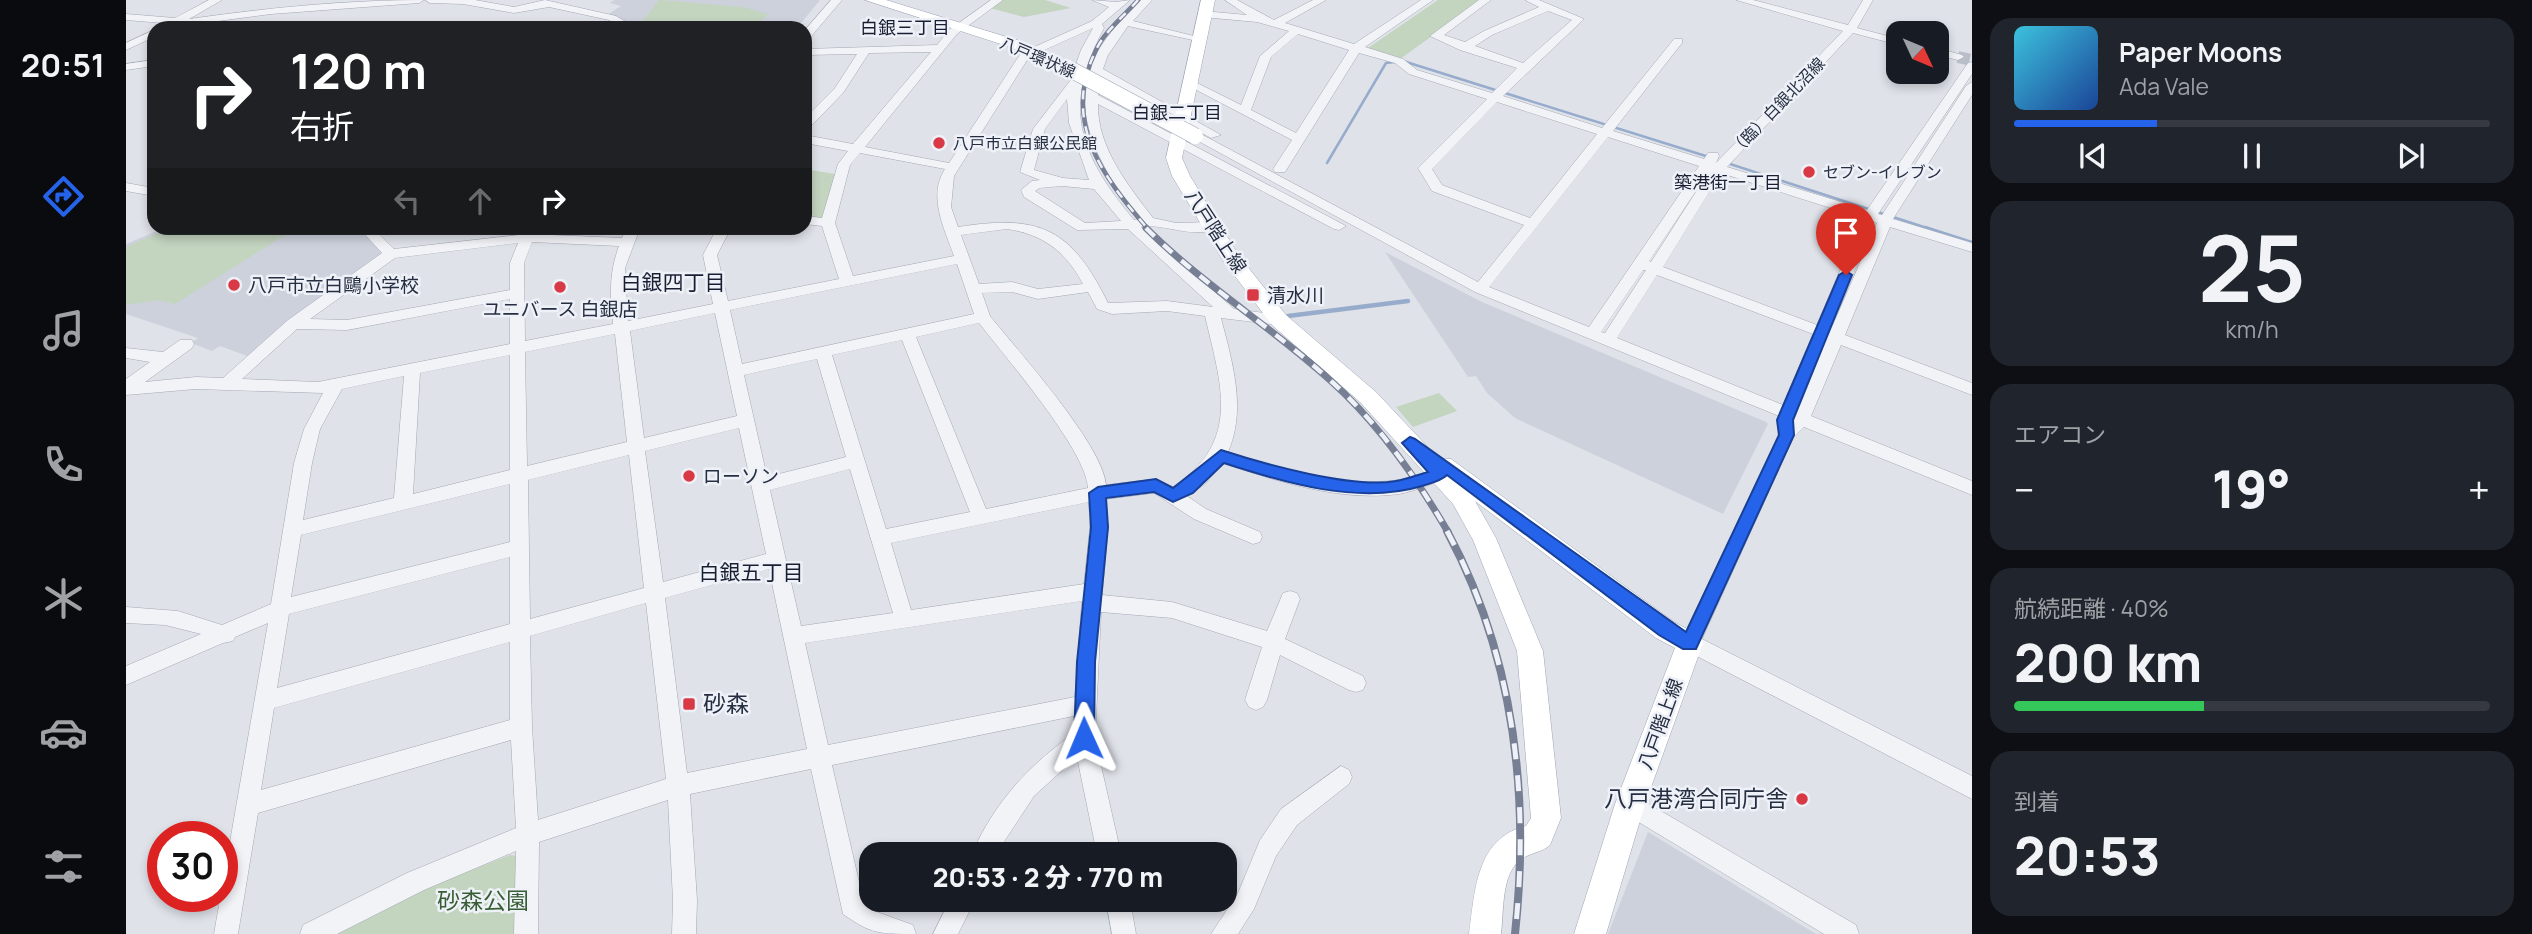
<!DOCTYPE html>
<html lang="ja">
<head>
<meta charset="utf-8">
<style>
  :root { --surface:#171b24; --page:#20242c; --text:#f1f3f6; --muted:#9ea1a6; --line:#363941; --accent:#2563eb }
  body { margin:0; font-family:Manrope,"Noto Sans JP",sans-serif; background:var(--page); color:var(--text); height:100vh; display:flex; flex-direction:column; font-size:26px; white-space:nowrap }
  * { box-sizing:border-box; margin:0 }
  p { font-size:23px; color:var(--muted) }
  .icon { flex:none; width:38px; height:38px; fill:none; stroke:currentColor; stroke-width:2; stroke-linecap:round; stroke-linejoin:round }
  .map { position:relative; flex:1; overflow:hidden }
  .drawer { display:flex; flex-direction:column; gap:18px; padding:18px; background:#0d0f14; width:560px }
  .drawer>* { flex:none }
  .banner { position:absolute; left:21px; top:21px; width:665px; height:214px; border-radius:21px; box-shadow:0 4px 10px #0003; background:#202124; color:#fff; overflow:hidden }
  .needle { width:46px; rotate:134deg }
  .buttons { position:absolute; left:1760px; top:21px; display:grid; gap:14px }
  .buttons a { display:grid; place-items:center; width:63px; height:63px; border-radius:14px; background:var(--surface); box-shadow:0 4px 10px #0003; font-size:35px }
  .speed { position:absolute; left:21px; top:821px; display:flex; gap:14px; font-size:35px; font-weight:700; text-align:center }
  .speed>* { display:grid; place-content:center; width:91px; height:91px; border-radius:50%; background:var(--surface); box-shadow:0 4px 10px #0003; line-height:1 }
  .speed .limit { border:10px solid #d22; background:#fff; color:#111 }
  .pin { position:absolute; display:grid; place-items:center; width:60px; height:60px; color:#fff; margin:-72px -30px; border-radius:50% 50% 50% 0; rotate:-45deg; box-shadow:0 0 7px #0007 }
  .pin .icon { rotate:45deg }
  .me { position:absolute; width:77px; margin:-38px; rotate:359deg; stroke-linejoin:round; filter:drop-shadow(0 0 5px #0008) }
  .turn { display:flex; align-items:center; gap:24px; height:147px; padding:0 28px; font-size:32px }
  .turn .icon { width:91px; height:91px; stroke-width:2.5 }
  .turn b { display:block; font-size:49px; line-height:60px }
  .lanes { display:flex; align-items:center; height:66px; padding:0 28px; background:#0003; justify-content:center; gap:35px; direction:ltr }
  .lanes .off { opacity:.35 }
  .big { font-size:52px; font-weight:800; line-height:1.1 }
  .drawer .card { flex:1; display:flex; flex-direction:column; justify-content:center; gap:10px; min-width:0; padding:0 24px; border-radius:21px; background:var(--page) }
  .drawer .dial { align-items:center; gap:0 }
  .dial b { font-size:91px; line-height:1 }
  .song { display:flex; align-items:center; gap:21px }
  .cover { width:84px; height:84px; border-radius:10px; background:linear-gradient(135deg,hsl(190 70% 55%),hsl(220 70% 35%)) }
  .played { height:7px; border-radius:4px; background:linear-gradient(90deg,var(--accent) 30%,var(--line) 30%) }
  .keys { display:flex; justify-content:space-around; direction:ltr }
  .heat { display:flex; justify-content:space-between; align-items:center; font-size:38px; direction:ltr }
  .charge { height:10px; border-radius:5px; background:linear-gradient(90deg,#34c759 40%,var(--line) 0) }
  .trip { position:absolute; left:733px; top:842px; width:378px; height:70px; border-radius:21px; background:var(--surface); box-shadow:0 4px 10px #0003; font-weight:800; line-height:70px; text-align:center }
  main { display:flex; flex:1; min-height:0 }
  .tabs { display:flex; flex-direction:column; width:126px; justify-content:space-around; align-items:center; background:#090b0e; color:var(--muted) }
  .tabs .icon { width:49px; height:49px }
  .tabs .on { color:var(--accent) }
  .tabs b { font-size:32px; color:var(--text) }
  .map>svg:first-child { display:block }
</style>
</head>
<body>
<main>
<nav class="tabs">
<b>20:51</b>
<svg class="icon on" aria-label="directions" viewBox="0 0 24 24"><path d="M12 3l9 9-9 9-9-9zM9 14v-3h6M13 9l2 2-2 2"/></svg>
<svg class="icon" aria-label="music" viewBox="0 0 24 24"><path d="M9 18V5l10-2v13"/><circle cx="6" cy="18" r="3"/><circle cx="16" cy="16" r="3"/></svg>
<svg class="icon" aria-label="phone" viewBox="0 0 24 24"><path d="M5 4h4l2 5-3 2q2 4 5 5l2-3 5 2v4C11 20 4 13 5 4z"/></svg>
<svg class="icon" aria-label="climate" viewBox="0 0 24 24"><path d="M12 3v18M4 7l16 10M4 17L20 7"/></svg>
<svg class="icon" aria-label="car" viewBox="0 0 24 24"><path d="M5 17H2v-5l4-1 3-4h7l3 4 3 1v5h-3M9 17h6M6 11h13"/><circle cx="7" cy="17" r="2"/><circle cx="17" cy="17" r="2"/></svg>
<svg class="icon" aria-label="filters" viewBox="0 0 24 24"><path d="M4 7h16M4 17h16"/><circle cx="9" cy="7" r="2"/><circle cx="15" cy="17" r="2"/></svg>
</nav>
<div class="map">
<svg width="1846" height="934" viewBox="0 0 1846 934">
  <rect width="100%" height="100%" fill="#dfe2e9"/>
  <!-- built -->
  <g fill="#ccd1db">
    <path d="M488 0H694L671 28H511L481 15 495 6 484 3Z"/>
    <path d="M38 228H234L258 253 124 357 94 346 86 351 65 343 72 338 0 314V244Z"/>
    <path d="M1259 252 1356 302 1640 422 1642 424 1597 514 1389 418 1361 393 1350 376 1342 377Z"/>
    <path d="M1522 832 1690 934H1482Z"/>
  </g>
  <!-- green -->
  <g fill="#c3d4bf">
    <path d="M533 0 617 7 642 14 629 28H520L514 25Z"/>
    <path d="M876 0H919L945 8 898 17 864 8Z"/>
    <path d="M1312 0H1356L1274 59 1242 48Z"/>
    <path d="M679 169 709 174 698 218H679Z"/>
    <path d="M43 228H170L49 304 32 300 0 305V247Z"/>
    <path d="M1313 393 1331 411 1287 427 1270 407Z"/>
    <path d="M384 855 391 856V934H211L305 886Z"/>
  </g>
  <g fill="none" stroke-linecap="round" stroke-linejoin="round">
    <!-- stream-far1 -->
    <g stroke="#97accc" stroke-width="2.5">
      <path d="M1598 162 1804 229"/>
      <path d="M1201 163 1260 63 1277 61 1583 157"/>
    </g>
    <!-- stream -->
    <g stroke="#97accc" stroke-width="4.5">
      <path d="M1799 228 1846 243"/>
      <path d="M1162 316 1282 301"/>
    </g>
    <!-- minor-tunnel -->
    <path stroke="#babec8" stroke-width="12" stroke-dasharray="12 6" stroke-linecap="butt" d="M1832 57 1846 60"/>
    <!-- minor casing -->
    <g stroke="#a4a8b4" stroke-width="1">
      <g id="minor">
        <path d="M83 0H96L63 19C141 8 219 0 298 0L293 3 145 14 62 25 0 20V14L49 18Z"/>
        <path d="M299 0H349L388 7 419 0 490 16 510 28H497L483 20 423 7 388 13 337 4 304 3Z"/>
        <path d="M705 0H716L683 39 679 40V30Z"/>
        <path d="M865 0H877L831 34 739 147 823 163 895 53 966 21 983 7 966 0 990 2 1004 0 976 24 978 28C935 108 953 154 1008 220L1013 219C981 176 945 121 964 67 974 42 996 19 1015 0H1026L1007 21 1076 38V42L1002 26 982 55 977 69 1095 135 1085 138 975 77 972 95 1220 226 1213 230 1208 229 972 104C971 147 1002 185 1027 218L1050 223 1086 222 1093 226C1074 242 1036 222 1015 227L1108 309 1153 315 1161 320 1153 325 1095 318C1106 361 1121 409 1102 452 1156 469 1215 488 1272 480 1287 478 1300 472 1314 467L1320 469 1323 474 1320 479C1305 484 1289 491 1273 494 1213 502 1152 481 1096 463L1079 484 1061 496 1080 509 1134 532 1136 537 1134 542 1127 544 1068 519 1028 493 980 499 982 528 976 595 1046 602 1141 631 1157 593 1164 591 1171 593 1174 599 1159 639 1237 676 1240 683 1237 690 1230 692 1223 690 1154 655 1141 700 1137 707 1130 710 1123 707 1119 700 1136 647 1046 618 975 612 969 739 995 854H971L951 757 908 796 870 854H846C867 804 903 765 947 734L948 716 706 765 737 899 751 912 787 925 790 934C753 934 745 934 717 914L685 769 564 794 571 900 570 934H546L547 900 542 800 413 842 412 934H388L390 851 298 890 211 934H174L177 925 281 873 390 828 385 740 132 813 112 934H88L142 623 109 637 107 641 97 643 0 685V666L75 634 39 625 0 623V607L52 611 96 625 145 604 168 463 178 429 197 393 70 389 0 395V379L24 362 0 358V348L37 352 54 340H66L68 344 66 348 19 382 70 377 97 378 162 320 256 253 233 228H247L268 249 401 234 496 238 500 228H514L499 268 502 321 587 304 577 255 591 228H605L591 255 602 301 713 279 696 226 679 224V216L696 218 712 164 722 151 679 143V135L727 144 805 52 743 53 717 93 683 128 679 129V118L709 88 731 54 679 55V49L811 45 823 30ZM967 28 955 50 944 81 907 129 894 172 914 180 906 181 895 190 898 197 951 230 1002 229 1087 307 1041 301 982 303C945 228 914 214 832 227L825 207 828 176 903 57ZM941 99 943 123 963 180 937 178 908 170 919 129ZM734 153 819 169C801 196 819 230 828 256L727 276 709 223 724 165ZM936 186 968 189 995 221 959 223 909 191 914 188ZM881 229C917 234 940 252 957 284L912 289 886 282 853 284 835 235ZM406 242 493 246C483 273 484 295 487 324L399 341 398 263ZM392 243 384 263V290L221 320 184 319 269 258ZM831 264 848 314 616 364 604 310ZM886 292 912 299 962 292 971 309 986 314 1041 311 1079 316C1095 385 1116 441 1047 487L1030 479 980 485C977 445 892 351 864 316L856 293ZM384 299V344L192 382 116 379 171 329 221 330ZM589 313 611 416 518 438 504 331ZM853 323C880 358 960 450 962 488L860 509 790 337ZM489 334 501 442 401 466 399 352ZM776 340 844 512 760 529 706 355ZM384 355V470L287 494 294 373ZM691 359 720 457 641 477 618 375ZM278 376 268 498 177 520 186 463 194 429 216 389ZM613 428 640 554 537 582 519 451ZM503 455 518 588 404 619 402 480ZM724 469 767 613 675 626 644 490ZM384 484V542L165 597 175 535ZM963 502 964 528 958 584 785 610 765 543ZM384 557V624L151 688 163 614ZM643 569 681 749 561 773 539 598ZM956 601 949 697 702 745 679 643ZM520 603 540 779 412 820 406 727 404 636ZM384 642V720L135 790 148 708Z"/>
        <path d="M1099 0H1111L1148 20 1187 0H1200L1159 23 1228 44 1295 0H1307L1239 47 1277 59 1291 70 1366 93 1391 68 1334 50 1304 36 1353 0H1365L1318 35 1339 42 1358 31 1413 7 1399 0H1413L1458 19 1377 96 1476 128 1548 39H1556V43L1487 131 1578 159 1582 153H1592L1593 156 1590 163 1717 31 1610 0H1627L1722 25 1737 0H1747L1731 28 1773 39V45L1727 33 1601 167 1741 210 1842 63 1846 62V74L1752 214 1756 215 1840 86 1846 82V95L1767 219 1846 243V252L1764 227 1719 335 1846 383V395L1715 345 1685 416 1846 481V495L1678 427 1667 438 1576 639 1846 776V799L1557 649 1554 643 1658 427 1651 421 1653 416 1349 292 1063 136 1073 133 1352 282 1398 225 1306 191 1292 168 1361 99 1283 74 1269 63 1233 53 1159 172H1149L1147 169 1166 140 1057 83 1067 81 1115 105 1134 56 1163 31 1131 22 1077 17 1072 14 1077 11 1121 15ZM1422 11 1446 20 1397 63 1349 46 1366 35ZM1172 34 1223 50 1170 133 1125 110 1145 57ZM1371 102 1471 134 1404 218 1316 185 1306 169ZM1482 137 1573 166 1463 327 1363 287ZM1584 170 1525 262 1523 261ZM1595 173 1736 218 1691 325 1537 267ZM1748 222 1751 223 1705 330ZM1517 270H1520L1479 333 1475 332ZM1531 275 1687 334 1657 405 1491 338Z"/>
        <path d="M28 30V37L0 50V43Z"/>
        <path d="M1811 48 1836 55 1838 57 1832 60 1811 55Z"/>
        <path d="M28 60V66L0 70V64Z"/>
        <path d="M0 183 28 188V196L0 191Z"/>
        <path d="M1215 766 1223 770 1226 777 1223 784 1171 825 1150 856 1128 909 1112 934H1085L1112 893 1134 840 1155 809Z"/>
        <path d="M1504 793 1730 925 1733 934H1698L1496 812 1493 804 1496 796Z"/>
        <path d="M824 900H849L832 934H807Z"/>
        <path d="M980 900H1004L1010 934H986Z"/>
      </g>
    </g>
    <!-- major casing -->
    <g stroke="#9da5b6" stroke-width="1">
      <g id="major">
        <path d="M739 0H760L897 42 949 68 942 72 937 71 887 48Z"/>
        <path d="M1075 0H1089L1056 158 1064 176 1113 256 1160 315 1250 392 1312 458 1325 459 1548 622 1573 635 1577 643 1519 804 1480 934H1448L1489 804 1549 648 1530 638 1349 501 1370 538 1417 651 1435 818 1424 845C1415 853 1403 853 1394 860 1375 875 1378 911 1375 934H1343C1349 891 1350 838 1400 826L1405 818 1391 651 1347 540 1327 504 1234 402 1146 325 1096 259 1046 176 1040 158Z"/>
      </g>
    </g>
    <!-- minor -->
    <use href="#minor" fill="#f2f3f7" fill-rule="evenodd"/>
    <!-- major -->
    <use href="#major" fill="#fff" fill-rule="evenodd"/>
    <!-- rail-far2 casing -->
    <g stroke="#777f94" stroke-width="4.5">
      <path id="rail-far2" d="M1012 0C999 15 978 32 970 50 935 121 976 176 1022 229"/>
    </g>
    <!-- rail-far1 casing -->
    <g stroke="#777f94" stroke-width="7">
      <path id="rail-far1" d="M1020 228C1077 285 1146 327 1205 381 1253 424 1290 477 1322 532"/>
    </g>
    <!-- rail casing -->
    <g stroke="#777f94" stroke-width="8">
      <path id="rail" d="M1321 531C1388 656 1404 795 1389 934"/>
    </g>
    <!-- rail-far2 -->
    <use href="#rail-far2" stroke="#eef1f7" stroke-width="2.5" stroke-dasharray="9" stroke-linecap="butt"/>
    <!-- rail-far1 -->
    <use href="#rail-far1" stroke="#eef1f7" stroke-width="4.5" stroke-dasharray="12" stroke-linecap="butt"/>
    <!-- rail -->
    <use href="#rail" stroke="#eef1f7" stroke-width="5" stroke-dasharray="16" stroke-linecap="butt"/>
    <!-- major-bridge casing -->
    <g stroke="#9da5b6" stroke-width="17" stroke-linecap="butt">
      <path id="major-bridge" d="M942 68 1069 136"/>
    </g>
    <!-- major-bridge -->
    <use href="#major-bridge" stroke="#fff" stroke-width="16"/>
  </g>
  <!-- route -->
  <path fill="#2563eb" stroke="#184099" stroke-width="2" d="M1720 271 1726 275 1667 420 1668 435 1570 649H1557L1533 635 1321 475C1315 481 1305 483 1296 486 1233 505 1159 483 1098 463L1067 493 1047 502 1028 492 980 498 982 527 969 662 968 738 965 745 958 748 951 745 948 738 951 662 965 527 963 493 972 487 1030 479 1047 488 1095 450C1138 464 1226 489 1270 481 1281 479 1291 475 1302 472L1276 443 1284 437 1289 439 1560 632 1653 435 1651 420 1713 275Z"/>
  <!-- markers -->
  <g fill="#d93944" stroke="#eef1f7" stroke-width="2.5">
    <circle cx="813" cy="143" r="7"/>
    <circle cx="1683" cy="172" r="7"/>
    <circle cx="108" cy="285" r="7"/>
    <circle cx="434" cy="287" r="7"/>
    <rect x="1120" y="288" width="14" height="14" rx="3.5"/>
    <circle cx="563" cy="476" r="7"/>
    <rect x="556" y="697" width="14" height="14" rx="3.5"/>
    <circle cx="1676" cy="799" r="7"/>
  </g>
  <g text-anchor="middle" stroke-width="5" stroke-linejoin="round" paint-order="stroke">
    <!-- far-street labels -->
    <g font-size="16" fill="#262e42" stroke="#eef1f7">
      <text transform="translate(912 57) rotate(23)" y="6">八戸環状線</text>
      <text transform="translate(1651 106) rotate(-46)" y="6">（臨）白銀北沼線</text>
    </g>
    <!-- far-poi labels -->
    <g font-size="16" fill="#262e42" stroke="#eef1f7" text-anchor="start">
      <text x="827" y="149">八戸市立白銀公民館</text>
      <text x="1697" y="178">セブン-イレブン</text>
    </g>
    <!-- far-neighbourhood labels -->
    <g font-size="18" fill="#191f32" stroke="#eef1f7">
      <text x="779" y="34">白銀三丁目</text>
      <text x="1051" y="119">白銀二丁目</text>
      <text x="1602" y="189">築港街一丁目</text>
    </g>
    <!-- street labels -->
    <g font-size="19" fill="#262e42" stroke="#eef1f7">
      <text transform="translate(1090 231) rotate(57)" y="7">八戸階上線</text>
      <text transform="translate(1534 724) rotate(-70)" y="7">八戸階上線</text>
    </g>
    <!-- poi labels -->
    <g font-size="19" fill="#262e42" stroke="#eef1f7" text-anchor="start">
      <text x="122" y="292">八戸市立白鷗小学校</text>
      <text x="1141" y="302">清水川</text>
      <text x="434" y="316" text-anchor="middle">ユニバース 白銀店</text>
      <text x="577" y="483">ローソン</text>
    </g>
    <!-- neighbourhood labels -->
    <g font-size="21" fill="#191f32" stroke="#eef1f7">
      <text x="547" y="290">白銀四丁目</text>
      <text x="625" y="580">白銀五丁目</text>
    </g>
    <!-- near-poi labels -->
    <g font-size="23" fill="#262e42" stroke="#eef1f7" text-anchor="start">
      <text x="577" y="712">砂森</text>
      <text x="1662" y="807" text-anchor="end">八戸港湾合同庁舎</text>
    </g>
    <!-- near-park labels -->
    <g font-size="23" fill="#375e33" stroke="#eef1f7">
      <text x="357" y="909">砂森公園</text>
    </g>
  </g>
</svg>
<div class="buttons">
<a><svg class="needle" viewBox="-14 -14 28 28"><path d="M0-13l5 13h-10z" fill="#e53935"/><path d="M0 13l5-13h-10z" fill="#9ea1a6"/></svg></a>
</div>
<div class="speed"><div class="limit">30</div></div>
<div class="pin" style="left:1720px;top:275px;background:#d93025"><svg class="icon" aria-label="arrive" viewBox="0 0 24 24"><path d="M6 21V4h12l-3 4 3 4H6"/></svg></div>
<svg class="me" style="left:958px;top:738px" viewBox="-20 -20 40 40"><path d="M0-17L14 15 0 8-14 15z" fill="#2563eb" stroke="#fff" stroke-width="4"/></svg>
<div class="trip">20:53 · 2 分 · 770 m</div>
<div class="banner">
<div class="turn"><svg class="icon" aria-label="right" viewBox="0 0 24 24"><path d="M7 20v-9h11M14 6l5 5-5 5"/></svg><div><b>120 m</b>右折</div></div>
<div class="lanes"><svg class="icon off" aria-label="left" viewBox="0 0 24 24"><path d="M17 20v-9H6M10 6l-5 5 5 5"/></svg><svg class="icon off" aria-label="ahead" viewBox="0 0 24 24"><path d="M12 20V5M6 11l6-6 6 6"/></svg><svg class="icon" aria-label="right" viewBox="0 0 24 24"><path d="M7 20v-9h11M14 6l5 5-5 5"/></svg></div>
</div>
</div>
<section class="drawer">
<div class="card">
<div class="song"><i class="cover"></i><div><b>Paper Moons</b><p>Ada Vale</p></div></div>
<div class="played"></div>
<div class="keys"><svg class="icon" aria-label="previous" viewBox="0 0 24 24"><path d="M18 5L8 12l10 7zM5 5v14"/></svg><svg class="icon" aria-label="pause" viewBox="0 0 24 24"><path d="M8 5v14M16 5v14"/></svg><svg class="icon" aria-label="next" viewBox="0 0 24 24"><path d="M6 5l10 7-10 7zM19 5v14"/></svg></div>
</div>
<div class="card dial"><b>25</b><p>km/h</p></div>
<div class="card"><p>エアコン</p>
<div class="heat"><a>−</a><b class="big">19°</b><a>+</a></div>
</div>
<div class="card"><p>航続距離 · 40%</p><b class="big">200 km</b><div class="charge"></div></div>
<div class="card"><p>到着</p><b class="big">20:53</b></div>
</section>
</main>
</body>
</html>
